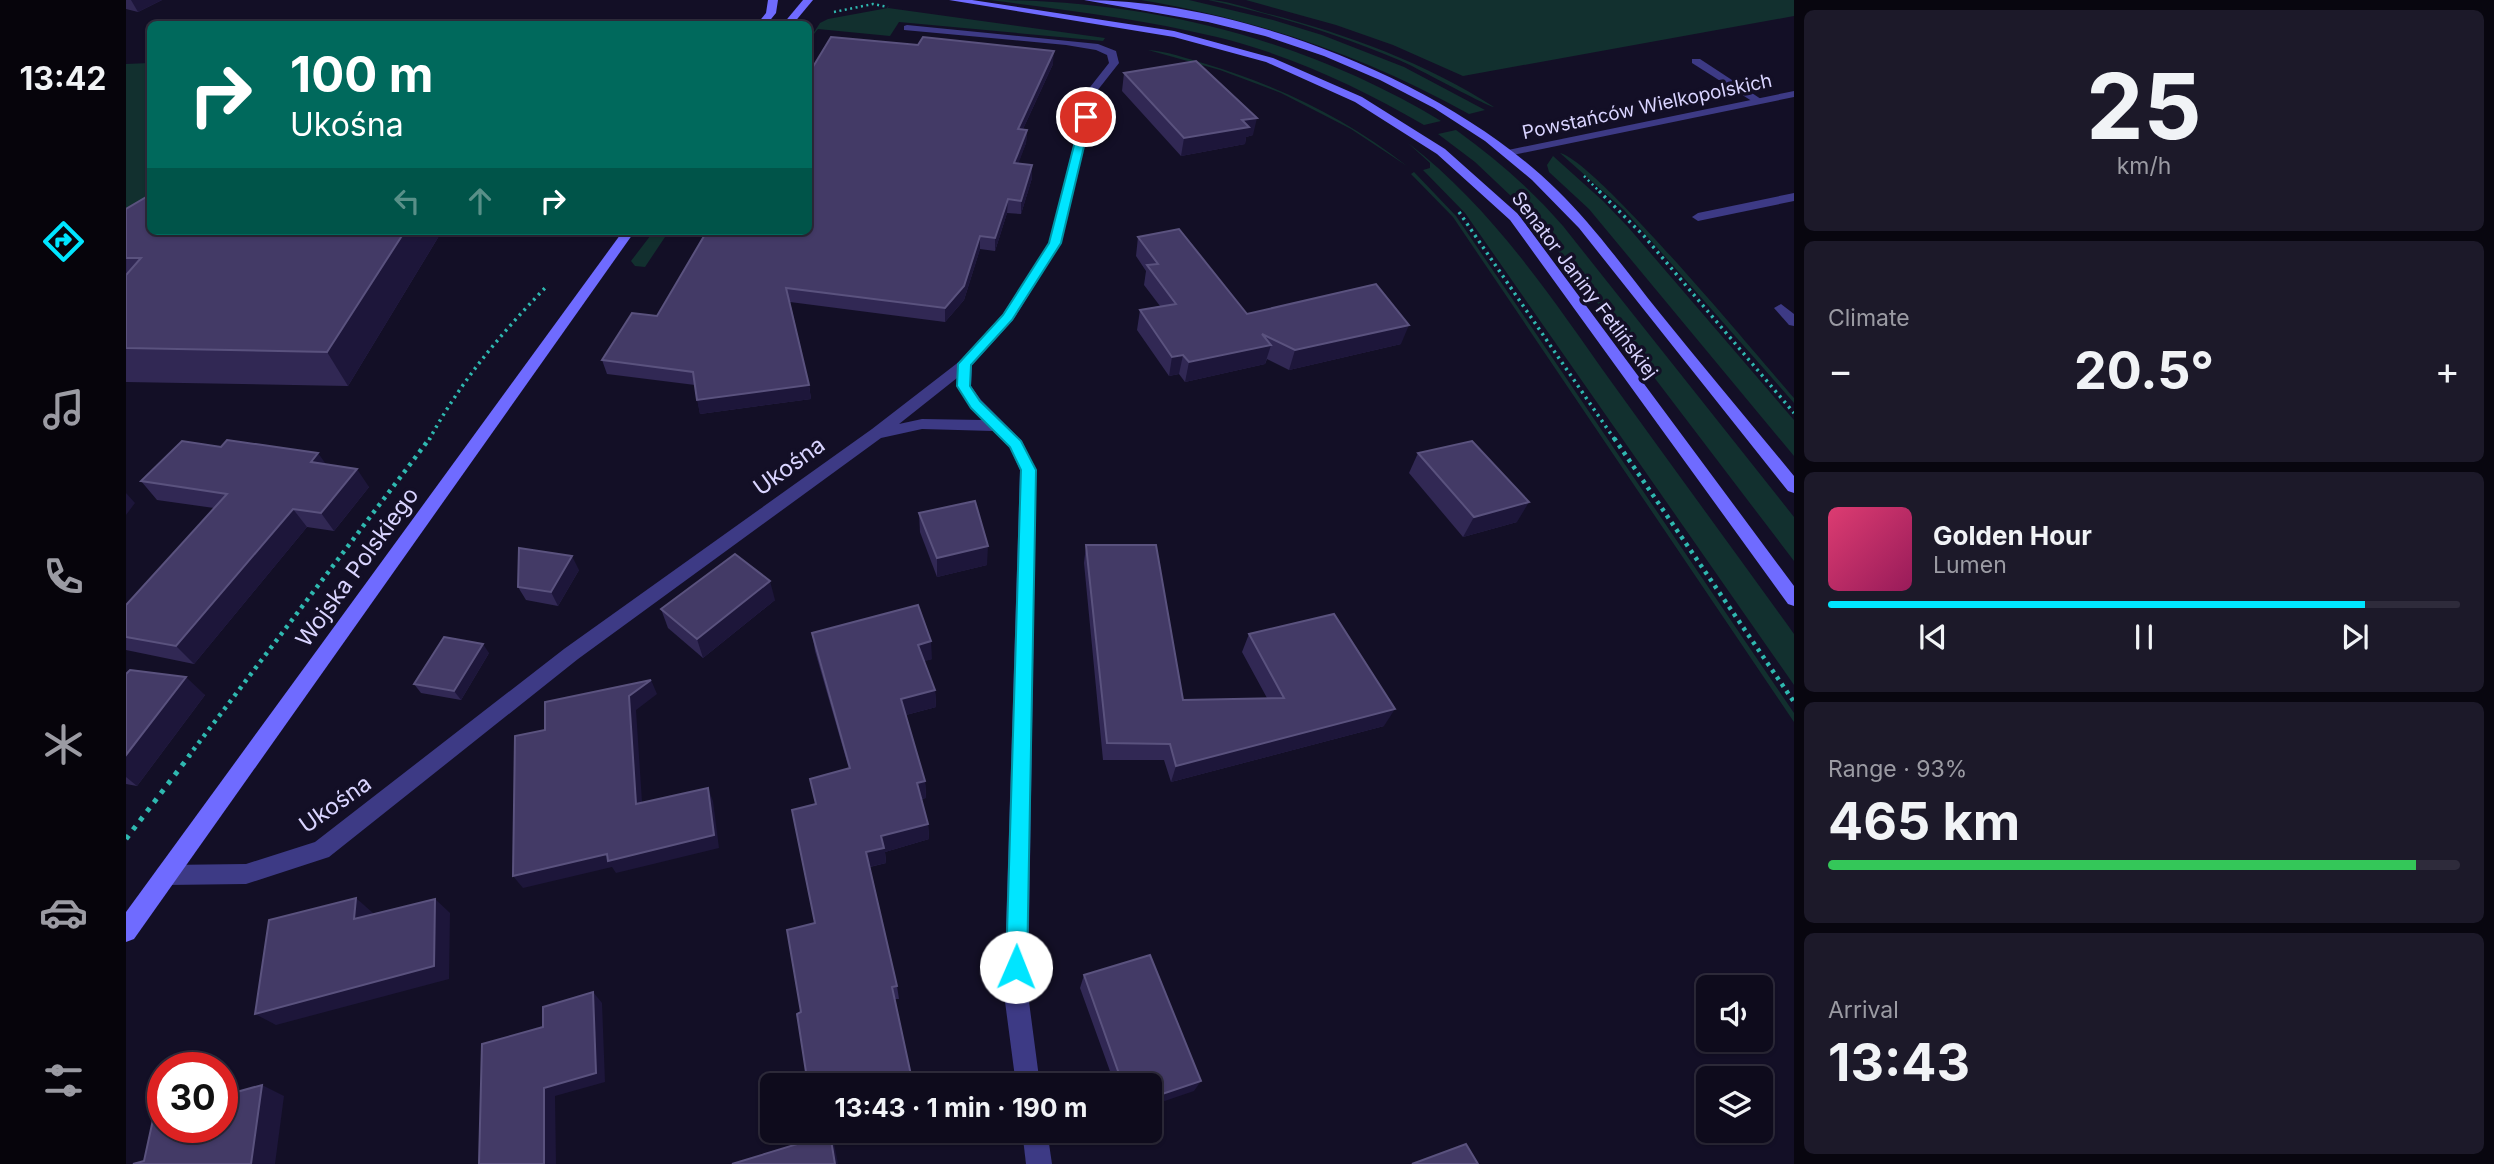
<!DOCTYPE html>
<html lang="en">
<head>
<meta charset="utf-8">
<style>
  :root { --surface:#0e0b1c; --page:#1c1929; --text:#f1f3f6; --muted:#9b9ba3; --line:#2e2b3b; --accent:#00e5ff }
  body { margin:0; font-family:Inter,sans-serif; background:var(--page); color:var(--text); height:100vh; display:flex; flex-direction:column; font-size:26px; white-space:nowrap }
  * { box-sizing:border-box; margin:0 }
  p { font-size:23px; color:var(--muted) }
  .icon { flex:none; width:38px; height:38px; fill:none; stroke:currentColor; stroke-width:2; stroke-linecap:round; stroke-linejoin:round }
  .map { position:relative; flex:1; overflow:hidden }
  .details { display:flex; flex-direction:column; gap:10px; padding:10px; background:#08060f; width:700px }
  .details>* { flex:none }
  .guide { position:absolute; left:21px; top:21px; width:665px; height:214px; border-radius:10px; box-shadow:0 2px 5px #0004,0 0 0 2px var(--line); background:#00695c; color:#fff; overflow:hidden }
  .tools { position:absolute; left:1570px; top:975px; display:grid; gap:14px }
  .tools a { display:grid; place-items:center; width:77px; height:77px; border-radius:10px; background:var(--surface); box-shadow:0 2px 5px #0004,0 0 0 2px var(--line); font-size:35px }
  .speed { position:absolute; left:21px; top:1052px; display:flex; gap:14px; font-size:35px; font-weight:700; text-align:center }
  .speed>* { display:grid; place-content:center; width:91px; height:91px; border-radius:50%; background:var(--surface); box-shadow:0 2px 5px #0004,0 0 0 2px var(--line); line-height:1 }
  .speed .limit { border:10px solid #d22; background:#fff; color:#111 }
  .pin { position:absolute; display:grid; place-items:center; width:60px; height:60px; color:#fff; margin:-30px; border:4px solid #fff; border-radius:50%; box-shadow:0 2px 7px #0007 }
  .me { position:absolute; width:77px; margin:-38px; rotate:1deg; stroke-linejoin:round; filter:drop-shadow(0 0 5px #0008) }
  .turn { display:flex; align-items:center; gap:24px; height:147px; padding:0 28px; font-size:32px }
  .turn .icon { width:91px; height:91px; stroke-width:2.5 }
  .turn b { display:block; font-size:49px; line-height:60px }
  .lanes { display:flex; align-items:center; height:66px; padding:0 28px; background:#0003; justify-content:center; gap:35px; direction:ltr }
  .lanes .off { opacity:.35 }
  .big { font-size:52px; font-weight:700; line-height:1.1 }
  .details .widget { flex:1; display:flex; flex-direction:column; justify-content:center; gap:10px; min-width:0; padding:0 24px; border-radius:10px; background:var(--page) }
  .details .dial { align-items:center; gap:0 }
  .dial b { font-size:91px; line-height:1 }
  .song { display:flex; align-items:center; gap:21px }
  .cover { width:84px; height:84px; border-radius:10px; background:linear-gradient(135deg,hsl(340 70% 55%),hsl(330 70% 35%)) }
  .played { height:7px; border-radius:4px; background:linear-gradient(90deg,var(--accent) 85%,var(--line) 85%) }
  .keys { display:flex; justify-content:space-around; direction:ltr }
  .heat { display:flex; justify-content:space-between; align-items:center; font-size:38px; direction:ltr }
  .charge { height:10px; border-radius:5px; background:linear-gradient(90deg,#34c759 93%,var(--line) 0) }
  .trip { position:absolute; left:634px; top:1073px; width:402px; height:70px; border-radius:10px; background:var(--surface); box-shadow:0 2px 5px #0004,0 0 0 2px var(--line); font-weight:700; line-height:70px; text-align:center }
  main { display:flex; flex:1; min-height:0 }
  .menu { display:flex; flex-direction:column; width:126px; justify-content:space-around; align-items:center; background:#06040b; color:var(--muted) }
  .menu .icon { width:49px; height:49px }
  .menu .current { color:var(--accent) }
  .menu b { font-size:32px; color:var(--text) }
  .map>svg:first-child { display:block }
</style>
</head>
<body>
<main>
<nav class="menu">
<b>13:42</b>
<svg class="icon current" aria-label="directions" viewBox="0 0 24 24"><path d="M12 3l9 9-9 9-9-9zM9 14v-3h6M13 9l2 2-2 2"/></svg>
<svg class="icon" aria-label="music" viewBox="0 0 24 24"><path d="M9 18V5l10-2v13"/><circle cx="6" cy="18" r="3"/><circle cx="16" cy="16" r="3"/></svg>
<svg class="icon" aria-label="phone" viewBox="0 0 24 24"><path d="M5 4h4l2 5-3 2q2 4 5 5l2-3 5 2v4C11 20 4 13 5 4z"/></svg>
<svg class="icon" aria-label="climate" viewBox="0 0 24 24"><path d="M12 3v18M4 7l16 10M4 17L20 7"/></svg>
<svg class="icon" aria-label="car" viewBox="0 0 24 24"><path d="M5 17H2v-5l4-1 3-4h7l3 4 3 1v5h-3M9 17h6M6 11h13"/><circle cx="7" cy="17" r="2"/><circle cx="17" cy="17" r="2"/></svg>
<svg class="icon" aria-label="filters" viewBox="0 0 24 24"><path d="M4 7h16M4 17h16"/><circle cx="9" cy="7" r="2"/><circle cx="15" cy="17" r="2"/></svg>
</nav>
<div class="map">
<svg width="1668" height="1164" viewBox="0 0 1668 1164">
  <rect width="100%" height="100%" fill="#130f26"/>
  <!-- green -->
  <g fill="#12302f">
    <path d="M864 0C1021 0 1180 39 1315 121L1298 125C1233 87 1164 55 1091 37 1016 19 940 10 864 0Z"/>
    <path d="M1015 0H1063L1147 20 1196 35 1278 67 1359 110 1343 114C1235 54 1136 21 1015 0Z"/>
    <path d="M1082 0C1099 0 1118 7 1135 12 1215 32 1298 62 1368 107 1360 106 1290 67 1273 60 1211 34 1147 14 1082 0Z"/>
    <path d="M1120 0H1668V16L1337 76 1267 45 1210 25Z"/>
    <path d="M762 8 979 38 977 41 773 22 764 36 692 29 683 40 694 23 702 19Z"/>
    <path d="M1022 50C1041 51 1062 59 1080 64 1153 86 1221 119 1281 166L1225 129 1155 93 1094 70Z"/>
    <path d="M24 63V208L0 234V64Z"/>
    <path d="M1330 130C1370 159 1405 189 1437 226L1668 517V561L1403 213 1349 162 1312 134Z"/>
    <path d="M1282 143C1365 207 1424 295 1484 380 1545 465 1607 549 1668 634V685L1339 213 1297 170 1304 168V163Z"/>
    <path d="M1434 153C1471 162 1633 358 1668 398V403L1498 210Z"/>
    <path d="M1427 156 1477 201 1502 227 1668 420V456L1463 209 1423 172 1421 165Z"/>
    <path d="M1288 172 1330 216 1668 713V722L1327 217 1285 174Z"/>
    <path d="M528 231H543L519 267 509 266 505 261Z"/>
  </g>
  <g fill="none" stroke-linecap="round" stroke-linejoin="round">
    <!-- path-far3 -->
    <g stroke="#2fb8b0" stroke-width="2.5" stroke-dasharray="2 3.5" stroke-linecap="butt">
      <path d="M708 12 747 4 762 7"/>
      <path d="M1458 176 1475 193"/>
    </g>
    <!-- path-far2 -->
    <g stroke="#2fb8b0" stroke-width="3.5" stroke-dasharray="2.5 4.5" stroke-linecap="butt">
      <path d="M1473 191 1518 236 1668 413"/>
      <path d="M1333 212 1489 440"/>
      <path d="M303 440C334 382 376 332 422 285"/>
    </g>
    <!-- path-far1 -->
    <g stroke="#2fb8b0" stroke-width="4.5" stroke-dasharray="3.5 5" stroke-linecap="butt">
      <path d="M1488 438 1668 702"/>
      <path d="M62 757 304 438"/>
    </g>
    <!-- path -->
    <path stroke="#2fb8b0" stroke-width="5" stroke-dasharray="4.5 7" stroke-linecap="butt" d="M0 839 64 755"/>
    <!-- lane -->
    <path fill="#3d3a85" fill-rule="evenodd" d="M1566 59H1574L1638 101 1629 103 1566 63Z"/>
    <!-- street -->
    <g fill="#3d3a85" fill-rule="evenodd">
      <path d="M781 25 972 44 990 51 993 63 971 91 935 243 887 320 846 365 845 386 855 400 896 441 910 470 902 994 914 1085H890L878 994 894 470 884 448 867 431 796 429 755 438 452 659 203 857 120 884 40 885 32 882 29 875 32 868 40 865 120 864 189 842 438 649 746 429 834 361 877 314 923 243 961 91 983 63 981 55 970 50 940 45 778 30V26ZM831 378V386L857 420 796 419 773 424Z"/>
      <path d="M1668 91V97L1382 156 1376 153 1382 150Z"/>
      <path d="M1668 193V201L1572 221 1566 217 1572 213Z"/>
      <path d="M1655 304 1668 314V326L1663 325 1648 308Z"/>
      <path d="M896 1130H921L926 1164H900Z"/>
    </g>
    <!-- secondary -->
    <g fill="#6f6bff" fill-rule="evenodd">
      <path d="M642 0H652L650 13 641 24H631L640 13Z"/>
      <path d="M677 0H687L667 24H657Z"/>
      <path d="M823 0H846L1048 31 1147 58 1236 97 1319 149 1392 214 1668 586V606L1662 604 1384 220 1311 154 1229 102 1140 62 1048 37Z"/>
      <path d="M958 0C1114 0 1320 81 1431 190 1469 227 1500 271 1533 312 1577 367 1623 421 1668 476V493L1662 491 1453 228 1406 180 1359 141 1308 108 1254 80 1198 56 1139 36 1082 22Z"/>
      <path d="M497 231H509L8 939 0 942V912Z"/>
    </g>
  </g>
  <!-- wall -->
  <g fill="#312854">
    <path d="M0 0H36L12 12 0 9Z"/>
    <path d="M927 64 897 129 901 130 900 143 892 163 906 178 895 214 881 213 869 251 854 249 838 300 819 322 664 302 683 385 685 399 574 414 569 385 481 374 476 360 531 316Z"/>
    <path d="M998 73 1127 135 1120 137 1119 144 1055 156 996 91Z"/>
    <path d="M0 209 24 231H316L222 386 0 382Z"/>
    <path d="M1012 237 1121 314 1275 344 1163 370 1141 359 1139 364 1059 382 1053 374 1043 376 1011 330 1014 310 1034 306 1018 285 1020 271 1010 256Z"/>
    <path d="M1292 453 1391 522 1337 537 1283 473Z"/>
    <path d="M200 464 243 487 208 531 181 527 68 664 0 650V605L88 508 31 500 15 481Z"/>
    <path d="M793 513 861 565 811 577 794 532Z"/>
    <path d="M960 545 1057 700 1141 698 1116 652 1123 634 1258 726 1045 782 1038 760H977L958 563Z"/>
    <path d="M453 570 432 606 400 600 392 587Z"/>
    <path d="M649 600 577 658 542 628 535 609Z"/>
    <path d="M686 633 806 659 798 661 809 690 810 707 780 715 799 781 800 798 795 799 802 824 803 839 759 852 760 863 744 867 771 986 773 999H769L787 1085H682L675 1012 689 923 690 804 723 769 689 651Z"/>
    <path d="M363 653 335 700 295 693 288 684Z"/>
    <path d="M0 674 79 695 11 786 0 784Z"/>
    <path d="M958 975 1068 1091 1024 1085H989L954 988Z"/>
  </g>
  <!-- shaded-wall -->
  <g fill="#1d163a">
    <path d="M5 0H36L12 12Z"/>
    <path d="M928 51 927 64 891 142 892 129Z"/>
    <path d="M1131 118 1127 135 1120 137 1119 144 1055 156 1058 138 1116 120Z"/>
    <path d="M901 130 900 143 888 176V163Z"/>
    <path d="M906 165V178L895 214V201Z"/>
    <path d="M882 199 881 213 869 251V238Z"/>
    <path d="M279 231H316L222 386 201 352Z"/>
    <path d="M854 236V249L838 300 819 322V308Z"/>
    <path d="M1283 325 1275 344 1163 370 1169 350Z"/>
    <path d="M1145 345 1139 364 1059 382 1063 362Z"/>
    <path d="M1057 355 1053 374 1043 376 1046 357Z"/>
    <path d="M683 385 685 399 574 414 571 400Z"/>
    <path d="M192 453 205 471 185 462Z"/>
    <path d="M231 469 243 487 208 531 195 513Z"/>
    <path d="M0 493 9 503 0 515Z"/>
    <path d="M1403 502 1391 522 1337 537 1348 517Z"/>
    <path d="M167 509 181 527 68 664 50 646Z"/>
    <path d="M862 546 861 565 811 577V558Z"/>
    <path d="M446 556 453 570 432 606 425 592Z"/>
    <path d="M644 581 649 600 577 658 571 639Z"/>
    <path d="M805 641 806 659 793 663 792 645Z"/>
    <path d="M357 644 363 653 335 700 328 691Z"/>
    <path d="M60 677 79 695 11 786 0 777V755Z"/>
    <path d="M525 680 531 694 510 710 517 817 510 804 503 696Z"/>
    <path d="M809 690 810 707 776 716 775 699Z"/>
    <path d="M1269 709 1258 726 1045 782 1050 766Z"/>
    <path d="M799 781 800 798 792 799 791 783Z"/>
    <path d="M582 788 587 801 593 848 490 873 486 867 397 888 387 876Z"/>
    <path d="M802 824 803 839 759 852 760 863 743 867 740 852 755 836Z"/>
    <path d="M230 898 247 913 246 933 228 919Z"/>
    <path d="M309 899 324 913 323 979 150 1025 129 1014Z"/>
    <path d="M467 992 476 1003 479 1082 429 1096 430 1164H418V1088Z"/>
    <path d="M785 1075 787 1085H751Z"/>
    <path d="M1075 1081 1068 1091 1024 1106V1098Z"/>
    <path d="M136 1085 158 1096 149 1164H125Z"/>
    <path d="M704 1134 708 1143 712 1164H709Z"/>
  </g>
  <!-- building -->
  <g fill="#433a66" stroke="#5a527e" stroke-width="2">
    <path d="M705 37 792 45 797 37 928 51 892 129 901 130 888 163 906 165 895 201 882 199 869 238 854 236 838 286 819 308 660 288 683 385 571 400 567 372 476 360 506 313 531 316 581 231H682V75Z"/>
    <path d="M1070 61 1131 118 1116 120 1123 127 1058 138 998 73Z"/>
    <path d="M22 196H24V231H279L201 352 0 348V275L15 258H0V209Z"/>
    <path d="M1053 229 1121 314 1250 284 1283 325 1169 350 1136 334 1145 345 1063 362 1057 355 1046 357 1014 310 1050 304 1021 265 1032 264 1012 237Z"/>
    <path d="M101 440 192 453 185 462 231 469 195 513 167 509 50 646 0 637V605L101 494 15 481 56 441 95 447Z"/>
    <path d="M1346 441 1403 502 1348 517 1292 453Z"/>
    <path d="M849 501 862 546 811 558 793 513Z"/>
    <path d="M960 545H1030L1057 700 1158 698 1123 634 1208 614 1269 709 1050 766 1044 744 981 743Z"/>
    <path d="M393 548 446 556 425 592 392 587Z"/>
    <path d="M609 554 644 581 571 639 535 609Z"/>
    <path d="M792 605 805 641 792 645 809 690 775 699 799 781 791 783 802 824 755 836 758 848 740 852 771 986 766 987 785 1075 751 1085H682L671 1014 675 1012 661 930 689 923 666 810 690 804 684 779 724 768 686 633Z"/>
    <path d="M318 637 357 644 328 691 288 684Z"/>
    <path d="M4 670 60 677 0 755V674Z"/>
    <path d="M525 680 503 696 510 804 582 788 588 835 482 861 481 854 387 876 389 736 419 730V702Z"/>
    <path d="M230 898 228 919 309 899 308 966 129 1014 143 920Z"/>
    <path d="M1024 955 1075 1081 1024 1098V1085H997L958 975Z"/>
    <path d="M467 992 470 1073 418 1088V1164H353L356 1044 417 1027V1007Z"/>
    <path d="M136 1085 125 1164H7L18 1161 28 1115 37 1112V1127H96V1096Z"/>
    <path d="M704 1134 709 1164H606Z"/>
    <path d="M1340 1144 1352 1164H1286Z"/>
  </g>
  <!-- route -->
  <path fill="#00e5ff" stroke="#0095a6" stroke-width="2" d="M956 114 965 117 935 243 886 320 845 365 844 386 854 401 895 441 910 470 901 967 898 974 890 977 883 974 880 967 895 470 884 447 845 408 831 386 832 364 877 315 923 243Z"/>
  <g text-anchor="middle" stroke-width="7" stroke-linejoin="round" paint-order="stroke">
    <!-- far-street labels -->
    <g font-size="19" fill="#d9d4ff" stroke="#130f26">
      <text transform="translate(1521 106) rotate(-12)" y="7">Powstańców Wielkopolskich</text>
      <text transform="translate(1459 285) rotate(53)" y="7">Senator Janiny Fetlińskiej</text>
    </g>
    <!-- street labels -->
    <g font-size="23" fill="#d9d4ff" stroke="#130f26">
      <text transform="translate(663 466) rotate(-36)" y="8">Ukośna</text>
      <text transform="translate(231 567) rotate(-54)" y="8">Wojska Polskiego</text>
      <text transform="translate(209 804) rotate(-35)" y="8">Ukośna</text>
    </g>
  </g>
</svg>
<div class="tools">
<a><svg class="icon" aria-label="sound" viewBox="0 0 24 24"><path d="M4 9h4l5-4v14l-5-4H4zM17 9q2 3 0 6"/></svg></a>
<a><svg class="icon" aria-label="layers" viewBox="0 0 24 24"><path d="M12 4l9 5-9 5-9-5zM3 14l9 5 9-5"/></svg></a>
</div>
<div class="speed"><div class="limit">30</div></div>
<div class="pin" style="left:960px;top:117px;background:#d93025"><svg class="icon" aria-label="arrive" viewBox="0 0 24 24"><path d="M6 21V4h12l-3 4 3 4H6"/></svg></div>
<svg class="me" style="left:890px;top:967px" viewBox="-20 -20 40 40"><circle r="19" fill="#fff"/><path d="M0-13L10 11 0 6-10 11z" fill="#00e5ff"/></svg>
<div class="trip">13:43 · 1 min · 190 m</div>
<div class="guide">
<div class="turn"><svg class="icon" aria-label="right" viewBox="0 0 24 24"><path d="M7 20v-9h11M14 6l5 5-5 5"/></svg><div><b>100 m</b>Ukośna</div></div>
<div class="lanes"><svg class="icon off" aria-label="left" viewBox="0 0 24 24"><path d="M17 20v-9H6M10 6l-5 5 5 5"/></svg><svg class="icon off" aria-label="ahead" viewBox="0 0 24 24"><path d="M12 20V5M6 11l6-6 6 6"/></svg><svg class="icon" aria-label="right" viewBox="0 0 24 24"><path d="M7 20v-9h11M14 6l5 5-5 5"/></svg></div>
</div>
</div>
<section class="details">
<div class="widget dial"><b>25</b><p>km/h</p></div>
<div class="widget"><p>Climate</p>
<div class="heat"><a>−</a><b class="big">20.5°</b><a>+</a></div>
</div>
<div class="widget">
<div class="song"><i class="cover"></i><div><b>Golden Hour</b><p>Lumen</p></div></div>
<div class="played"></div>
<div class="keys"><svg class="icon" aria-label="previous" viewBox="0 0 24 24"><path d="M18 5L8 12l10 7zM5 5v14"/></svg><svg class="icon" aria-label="pause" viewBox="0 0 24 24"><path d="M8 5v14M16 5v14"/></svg><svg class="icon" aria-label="next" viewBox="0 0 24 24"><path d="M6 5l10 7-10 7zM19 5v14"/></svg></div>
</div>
<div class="widget"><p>Range · 93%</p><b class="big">465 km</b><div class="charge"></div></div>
<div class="widget"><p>Arrival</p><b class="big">13:43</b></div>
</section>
</main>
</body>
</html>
